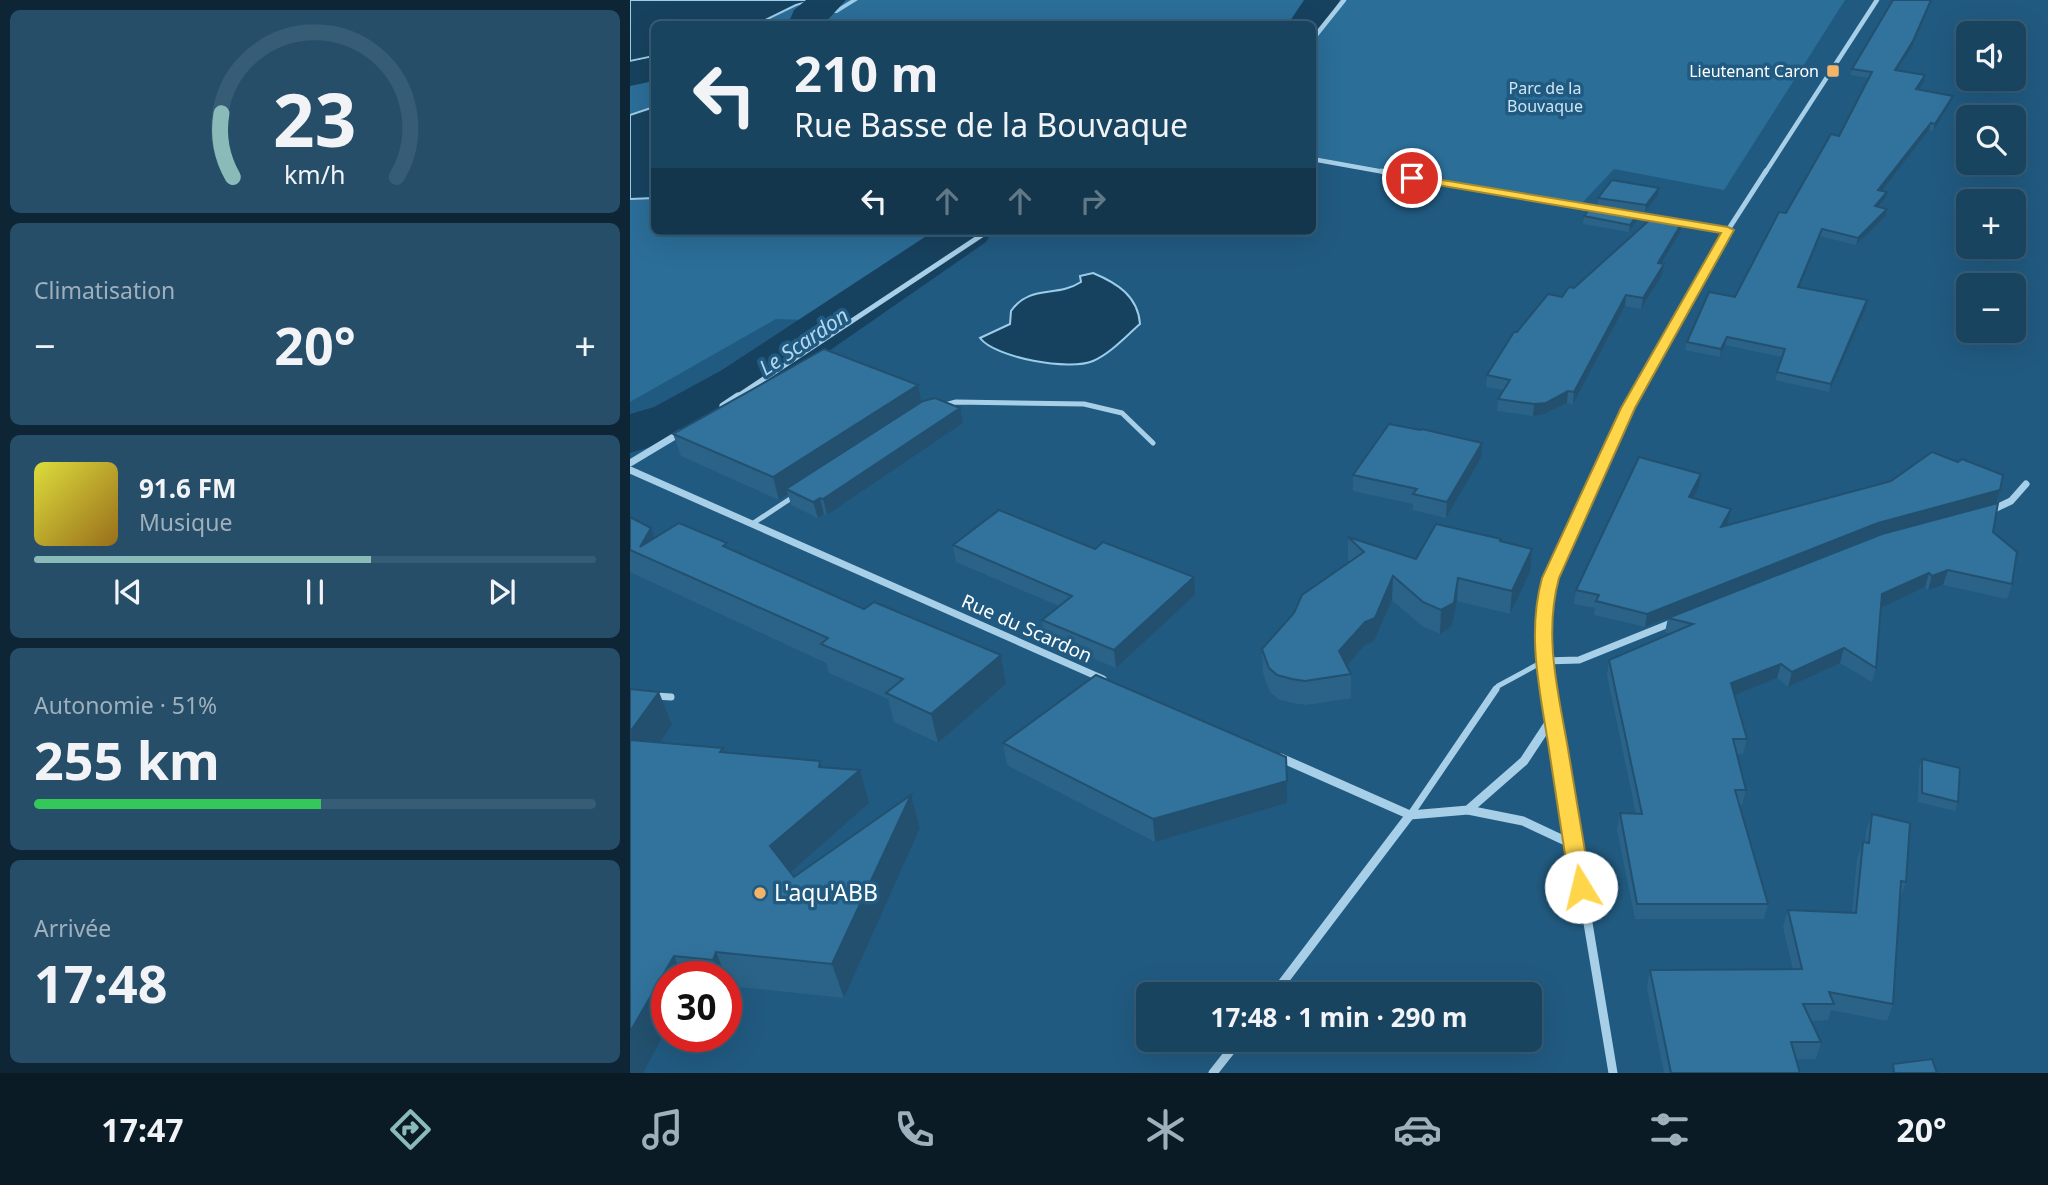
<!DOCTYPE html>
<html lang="fr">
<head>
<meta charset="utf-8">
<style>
  :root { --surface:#194460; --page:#264e69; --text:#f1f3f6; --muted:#9fb0bd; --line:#375c75; --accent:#8bbbb9 }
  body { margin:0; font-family:"Noto Sans",sans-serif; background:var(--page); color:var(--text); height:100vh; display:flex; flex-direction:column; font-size:26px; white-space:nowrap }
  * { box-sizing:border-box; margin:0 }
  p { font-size:23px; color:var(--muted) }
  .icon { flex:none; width:38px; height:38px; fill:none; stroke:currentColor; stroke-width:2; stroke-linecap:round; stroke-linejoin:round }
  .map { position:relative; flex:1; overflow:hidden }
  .sheet { display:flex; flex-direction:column; gap:10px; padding:10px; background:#0e2535; width:630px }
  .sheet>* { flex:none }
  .top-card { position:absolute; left:21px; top:21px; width:665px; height:214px; border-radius:10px; box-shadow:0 7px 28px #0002,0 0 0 2px var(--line); background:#194460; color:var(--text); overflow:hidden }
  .fabs { position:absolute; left:1326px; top:21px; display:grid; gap:14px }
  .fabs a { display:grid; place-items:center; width:70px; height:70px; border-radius:10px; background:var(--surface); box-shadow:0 7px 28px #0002,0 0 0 2px var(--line); font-size:35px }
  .speed { position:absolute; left:21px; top:961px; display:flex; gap:14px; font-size:35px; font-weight:700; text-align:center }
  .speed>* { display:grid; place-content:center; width:91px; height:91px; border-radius:50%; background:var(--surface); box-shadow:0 7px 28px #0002,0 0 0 2px var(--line); line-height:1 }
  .speed .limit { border:10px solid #d22; background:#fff; color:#111 }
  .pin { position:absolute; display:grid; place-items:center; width:60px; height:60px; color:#fff; margin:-30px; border:4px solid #fff; border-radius:50%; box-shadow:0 2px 7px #0007 }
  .me { position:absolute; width:77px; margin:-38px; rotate:351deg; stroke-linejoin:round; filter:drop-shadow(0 0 5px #0008) }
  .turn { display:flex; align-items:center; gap:24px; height:147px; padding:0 28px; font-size:32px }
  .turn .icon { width:91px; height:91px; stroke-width:2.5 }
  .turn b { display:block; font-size:49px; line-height:60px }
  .lanes { display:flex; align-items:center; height:66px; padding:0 28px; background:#0003; justify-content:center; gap:35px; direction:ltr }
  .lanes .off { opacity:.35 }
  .big { font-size:52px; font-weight:700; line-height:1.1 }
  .sheet .tile { flex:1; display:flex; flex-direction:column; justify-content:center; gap:10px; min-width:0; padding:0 24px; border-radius:10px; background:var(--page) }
  .sheet .dial { align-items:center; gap:0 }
  .dial svg { height:182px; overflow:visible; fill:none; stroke:var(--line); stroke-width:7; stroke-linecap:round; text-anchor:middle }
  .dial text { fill:var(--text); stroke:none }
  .song { display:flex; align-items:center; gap:21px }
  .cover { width:84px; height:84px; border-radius:10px; background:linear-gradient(135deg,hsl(60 70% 55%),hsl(40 70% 35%)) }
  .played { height:7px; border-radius:4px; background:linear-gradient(90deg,var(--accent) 60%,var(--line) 60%) }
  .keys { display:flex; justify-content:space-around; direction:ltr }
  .heat { display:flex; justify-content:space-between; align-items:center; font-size:38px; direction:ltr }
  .charge { height:10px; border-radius:5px; background:linear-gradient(90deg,#34c759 51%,var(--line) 0) }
  .trip { position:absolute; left:506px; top:982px; width:406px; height:70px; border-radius:10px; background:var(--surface); box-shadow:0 7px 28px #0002,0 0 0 2px var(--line); font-weight:700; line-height:70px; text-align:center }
  .dock { display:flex; height:112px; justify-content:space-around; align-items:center; background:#0a1b26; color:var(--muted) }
  .dock .icon { width:49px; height:49px }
  .dock .selected { color:var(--accent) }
  .dock b { font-size:32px; color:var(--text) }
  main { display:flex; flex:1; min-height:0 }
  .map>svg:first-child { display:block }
</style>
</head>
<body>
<main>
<section class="sheet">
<div class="tile dial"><svg viewBox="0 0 100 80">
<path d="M14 69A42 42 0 1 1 86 69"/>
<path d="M14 69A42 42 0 0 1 9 41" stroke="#8bbbb9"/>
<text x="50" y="56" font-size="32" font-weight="700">23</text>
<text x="50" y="72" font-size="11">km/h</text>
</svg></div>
<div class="tile"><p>Climatisation</p>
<div class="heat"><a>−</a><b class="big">20°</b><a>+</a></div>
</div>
<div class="tile">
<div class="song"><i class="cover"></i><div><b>91.6 FM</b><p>Musique</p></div></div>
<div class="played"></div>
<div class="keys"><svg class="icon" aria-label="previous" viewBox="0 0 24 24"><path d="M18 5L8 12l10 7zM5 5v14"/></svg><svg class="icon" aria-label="pause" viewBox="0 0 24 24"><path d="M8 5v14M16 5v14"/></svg><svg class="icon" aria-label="next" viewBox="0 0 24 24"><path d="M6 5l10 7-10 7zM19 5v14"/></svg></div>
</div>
<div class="tile"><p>Autonomie · 51%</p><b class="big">255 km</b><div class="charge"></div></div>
<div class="tile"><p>Arrivée</p><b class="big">17:48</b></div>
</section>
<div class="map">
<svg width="1418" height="1073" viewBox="0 0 1418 1073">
  <rect width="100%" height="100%" fill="#215a80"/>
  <!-- green -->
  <path fill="#2b6e98" d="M0 0H1215L1094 190 984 169 952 203 683 157 682 24H24V231H349L207 321 146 319 0 402Z"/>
  <!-- water -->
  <g fill="#17425f" stroke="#9bcce8" stroke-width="2">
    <path d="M0 0H184L166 5 127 24H24V56L0 61Z"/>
    <path d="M24 107V198L0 199V115Z"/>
    <path d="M463 273C487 283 508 296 510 324 495 337 481 353 463 361 440 371 365 358 350 338L380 324 381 311C400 284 426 298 451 282L450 276Z"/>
  </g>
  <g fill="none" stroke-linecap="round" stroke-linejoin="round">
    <!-- stream -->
    <g fill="#9bcce8" fill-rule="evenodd">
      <path d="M221 0H228L207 13H203V11Z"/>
      <path d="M185 14 188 16 187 17 177 20 174 18Z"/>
    </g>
    <!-- river -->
    <g fill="#17425f" fill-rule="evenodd">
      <path d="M176 0H216L194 24H158L164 10Z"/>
      <path d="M674 0H710L690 32 682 34V24H658Z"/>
      <path d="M24 57V81L0 86V62Z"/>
      <path d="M304 231H363L356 242 134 396 68 433 0 453V414L24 407 92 370Z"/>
    </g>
    <!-- service-far1 -->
    <g stroke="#a7cfe7" stroke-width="5">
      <path d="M315 405 326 402 454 404 492 413 523 443"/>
      <path d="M122 524 163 497"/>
      <path d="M865 691 868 686 914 661"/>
    </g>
    <!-- service -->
    <g stroke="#a7cfe7" stroke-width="7">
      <path d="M26 696 41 697"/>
      <path d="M781 814 866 689"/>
    </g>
    <!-- minor-far3 -->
    <g stroke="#a7cfe7" stroke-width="4.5">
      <path d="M682 40 714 0"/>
      <path d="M682 159 760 173"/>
      <path d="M1135 173 1247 0"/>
    </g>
    <!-- minor-far2 -->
    <g stroke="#a7cfe7" stroke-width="5">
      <path d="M751 171 966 210"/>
      <path d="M998 215 1028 219"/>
      <path d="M1043 222 1098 230"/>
      <path d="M105 398 358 231"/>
      <path d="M1004 398 1098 230 1136 171"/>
    </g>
    <!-- minor-far1 -->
    <g stroke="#a7cfe7" stroke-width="7">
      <path d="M93 406 108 396"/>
      <path d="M0 463 50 433"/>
      <path d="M0 470 473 679"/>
      <path d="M1360 511 1381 501 1396 484"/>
      <path d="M914 661 949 660 1046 621"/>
      <path d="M919 691 914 661V629L920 578 1005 396"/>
    </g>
    <!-- minor -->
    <g stroke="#a7cfe7" stroke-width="9">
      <path d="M919 689 983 1073"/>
      <path d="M651 758 780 815 838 810 894 761 923 717"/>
      <path d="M838 810 893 821 944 845"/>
      <path d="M644 994 780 815"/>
      <path d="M583 1073 609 1040"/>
    </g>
  </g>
  <!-- wall -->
  <g fill="#2a6387">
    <path d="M1263 0H1302L1282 47 1267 70 1295 75 1294 82 1288 90 1323 96 1321 102 1303 131 1299 130 1252 190 1257 192 1255 199 1249 207 1257 209 1256 216 1226 245 1190 236 1170 287 1236 308 1199 392 1145 380 1153 357 1095 345 1090 357 1055 350 1057 342 1105 297 1156 213 1209 136 1239 78 1221 75 1222 69Z"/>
    <path d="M1029 188 1028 195 1015 212 968 205V198Z"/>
    <path d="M954 216 1007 221 999 232 953 224Z"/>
    <path d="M1053 221 1051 231 1032 264V275L1011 309 995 306 943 404 937 403 915 414 903 416 867 411 868 399 874 390 856 387 857 375 887 332 944 288Z"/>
    <path d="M291 402 333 423 197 515 194 514 188 518 161 505 158 494 149 500 51 456 43 434Z"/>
    <path d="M851 458 816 518 783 510V504L723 491V475Z"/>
    <path d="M1069 487 1063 498 1101 509 1098 522 1096 525 1370 490 1366 503 1363 532 1382 584 1377 599 1313 585 1298 590 1295 587 1251 607 1246 668 1242 682 1210 663 1158 687 1147 678 1104 696 1117 739 1113 754H1107L1116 790 1112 805H1109L1138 904 1134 919H1005L987 829 990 813 1006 814 977 675 979 660 1041 634 1035 632 1038 618 1015 627 964 615 965 608 944 604 946 590Z"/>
    <path d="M0 517 24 538 99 549 234 609 371 655 376 684 308 743 264 722 258 699 199 673 196 663 0 572Z"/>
    <path d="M718 537 786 559 871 539V541L900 572 880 614 827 601 822 626 810 634 792 626 762 600 744 641 734 646 717 666 721 674V698L676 705 663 703 648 699 640 692 633 673 632 649 720 562 718 560Z"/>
    <path d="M323 545 465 549 565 595 486 668 415 638 412 620 429 606 326 562Z"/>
    <path d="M0 689 42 725 29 743 192 767 239 803 161 872 164 877 281 795 290 828 214 998 100 986 97 994H96V976H37V1029L13 1073Z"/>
    <path d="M373 743 657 803 525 842 377 765Z"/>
    <path d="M1292 759 1328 802 1325 811 1288 802 1289 768Z"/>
    <path d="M1242 814 1276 882 1270 899 1263 1004 1257 1021 1201 1010 1198 1020 1181 1021 1191 1042 1186 1059H1166L1170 1073H1034L1017 987 1020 970 1163 969 1153 927 1158 910 1222 913 1227 859 1233 842 1235 843 1236 831Z"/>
  </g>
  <!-- shaded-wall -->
  <g fill="#22506e">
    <path d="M1301 0H1302L1282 47 1263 76 1265 70Z"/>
    <path d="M1295 75 1294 82 1284 96 1286 89Z"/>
    <path d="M1323 96 1321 102 1303 131 1305 124Z"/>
    <path d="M1301 123 1299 130 1247 197 1248 190Z"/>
    <path d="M1029 188 1028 195 1015 212 1016 205Z"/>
    <path d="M1257 192 1255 199 1243 213 1245 206Z"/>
    <path d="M1257 209 1256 216 1226 245 1228 238Z"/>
    <path d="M1008 214 1007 221 999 232 1000 225Z"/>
    <path d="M1053 221 1051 231 1026 273 1028 263Z"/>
    <path d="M1192 229 1190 236 1167 294 1168 287Z"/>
    <path d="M1034 264 1032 275 1011 309 1013 298Z"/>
    <path d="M996 295 995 306 943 404 944 392Z"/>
    <path d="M1237 300 1236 308 1199 392 1201 384Z"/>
    <path d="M1097 337 1095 345 1090 357 1091 349Z"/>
    <path d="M288 385 292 406 156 489 158 494 149 500 143 477Z"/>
    <path d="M938 391 937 403 915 414 903 416 904 404Z"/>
    <path d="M330 408 333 423 197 515 193 499Z"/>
    <path d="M852 443 851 458 816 518 817 502Z"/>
    <path d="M1071 474 1069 487 1057 510 1059 497Z"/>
    <path d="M1370 490 1366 503 1244 536 1015 627 1017 614 1248 523Z"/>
    <path d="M190 498 194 514 188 518 183 502Z"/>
    <path d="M1101 509 1098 522 1088 540 1091 527Z"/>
    <path d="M21 528 31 556 10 547Z"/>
    <path d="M902 549 900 572 880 614 882 591Z"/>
    <path d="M1318 570 1313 585 1298 590 1302 576Z"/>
    <path d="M1299 573 1295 587 1248 609 1252 594Z"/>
    <path d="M763 576 762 600 744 641 734 646 709 675V651Z"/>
    <path d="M564 577 565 595 486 668 484 650Z"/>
    <path d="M828 578 827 601 822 626 810 634 811 610Z"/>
    <path d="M1214 648 1210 663 1158 687 1162 672Z"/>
    <path d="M371 655 376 684 308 743 301 714Z"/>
    <path d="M1151 664 1147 678 1098 698 1101 683Z"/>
    <path d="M29 692 42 725 8 773 0 753V732Z"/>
    <path d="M656 757 657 803 525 842 523 819Z"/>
    <path d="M190 761 200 795 230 770 239 803 152 880 140 846 189 767Z"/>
    <path d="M281 795 290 828 214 998 202 964Z"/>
    <path d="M86 952 100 986 97 994 96 991V976H90L83 960Z"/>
    <path d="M44 956 53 976H37V1029L13 1073H0V1032Z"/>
  </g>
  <!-- building -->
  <g fill="#31739d" stroke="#22506e" stroke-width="2">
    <path d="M1263 0H1301L1283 41 1265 70 1295 75 1286 89 1323 96 1305 124 1301 123 1248 190 1257 192 1245 206 1257 209 1228 238 1192 229 1168 287 1237 300 1201 384 1147 372 1155 349 1097 337 1091 349 1057 342 1079 292 1105 297 1149 212 1156 213 1201 134 1209 136 1242 72 1222 69Z"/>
    <path d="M982 180 1029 188 1016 205 968 198Z"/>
    <path d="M961 207 1008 214 1000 225 954 216Z"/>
    <path d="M1024 216 1053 221 1028 263 1034 264 1013 298 996 295 944 392 938 391 916 403 904 404 868 399 880 380 857 375 884 332H887L918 294 932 297 939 287 944 288Z"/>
    <path d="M194 349 288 385 143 477 43 434Z"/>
    <path d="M305 398 330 408 193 499 190 498 183 502 156 489 293 401Z"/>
    <path d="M759 424 790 430 792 429 852 443 817 502 783 494 787 489 723 475Z"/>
    <path d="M1302 452 1328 462 1332 459 1373 475 1370 490 1248 523 1017 614 966 601 969 595 946 590 1009 457 1071 474 1059 497 1101 509 1091 527 1261 481Z"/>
    <path d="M1368 503 1363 532 1387 552 1382 584 1318 570 1302 576 1299 573 1252 594 1246 668 1214 648 1162 672 1151 664 1101 683 1117 739H1103L1116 790H1105L1138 904H1007L990 813 1012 814 979 660 1063 624 1038 618 1252 534Z"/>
    <path d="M369 510 465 549 473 542 564 577 484 650 412 620 442 596 323 545Z"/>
    <path d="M0 517 21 528 10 547 49 523 97 543 93 546 234 609 244 602 371 655 301 714 256 693 273 679 191 644 198 638 0 550Z"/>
    <path d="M806 524 871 539 870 541 902 549 882 591 828 578 824 603 811 610 793 602 763 576 745 618 735 622 709 651 721 674 675 681 662 679 647 675 639 668 632 649 664 613 672 595 734 552 718 537 786 559Z"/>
    <path d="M466 675 656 757 657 781 523 819 373 743Z"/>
    <path d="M0 689 29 692 0 732Z"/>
    <path d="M0 740 93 748 90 752 190 761 189 767 230 770 140 846 164 877 281 795 202 964 86 952 83 960 44 956 0 1032Z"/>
    <path d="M1292 759 1330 768 1328 802 1292 793Z"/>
    <path d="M1242 814 1280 823 1276 882 1271 881 1263 1004 1199 992 1204 1004H1173L1191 1042H1161L1170 1073H1041L1020 970 1172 969 1158 910 1226 913 1233 842 1239 843Z"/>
    <path d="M1302 1059 1307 1073H1264L1263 1064Z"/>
  </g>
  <!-- route -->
  <path fill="#ffd54a" stroke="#a68a30" stroke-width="2" d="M782 175 1098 227 1104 230 1005 408 929 578C914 633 927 688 937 743 945 791 953 839 961 887L958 893 951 896 944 893 940 887C933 839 925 791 918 743 909 687 897 633 912 578L991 408 1091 233 778 180V176Z"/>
  <!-- markers -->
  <g fill="#f3b469" stroke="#215a80" stroke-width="2.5">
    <rect x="1196" y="64" width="14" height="14" rx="3.5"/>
    <circle cx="130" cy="893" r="7"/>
  </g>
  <g text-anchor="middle" stroke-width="7" stroke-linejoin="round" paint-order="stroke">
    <!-- far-poi labels -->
    <g font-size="16" fill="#fff" stroke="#215a80" text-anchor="end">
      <text x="1189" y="77">Lieutenant Caron</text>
    </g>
    <!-- far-park labels -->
    <g font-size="16" fill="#cbe5f6" stroke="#215a80">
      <text x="915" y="94">Parc de la<tspan x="915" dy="18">Bouvaque</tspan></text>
    </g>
    <!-- street labels -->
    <g font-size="19" fill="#fff" stroke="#215a80">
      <text transform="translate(397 628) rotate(24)" y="7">Rue du Scardon</text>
    </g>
    <!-- water labels -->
    <g font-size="21" font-style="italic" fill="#b2d8ef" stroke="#215a80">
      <text transform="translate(174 342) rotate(-34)" y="7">Le Scardon</text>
    </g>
    <!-- near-poi labels -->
    <g font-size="23" fill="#fff" stroke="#215a80" text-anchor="start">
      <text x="144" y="901">L'aqu'ABB</text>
    </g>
  </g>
</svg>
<div class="fabs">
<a><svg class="icon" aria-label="sound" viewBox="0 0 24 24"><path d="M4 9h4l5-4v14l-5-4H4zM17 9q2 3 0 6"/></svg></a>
<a><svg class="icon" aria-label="search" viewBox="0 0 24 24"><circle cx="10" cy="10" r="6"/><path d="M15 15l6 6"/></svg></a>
<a>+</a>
<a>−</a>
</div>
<div class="speed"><div class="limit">30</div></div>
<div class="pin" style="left:782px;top:178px;background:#d93025"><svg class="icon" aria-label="arrive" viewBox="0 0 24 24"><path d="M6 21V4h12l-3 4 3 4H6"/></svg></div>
<svg class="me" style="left:951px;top:887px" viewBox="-20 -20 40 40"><circle r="19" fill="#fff"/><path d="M0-13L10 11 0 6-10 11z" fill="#ffd54a"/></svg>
<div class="trip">17:48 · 1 min · 290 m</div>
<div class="top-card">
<div class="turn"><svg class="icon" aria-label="left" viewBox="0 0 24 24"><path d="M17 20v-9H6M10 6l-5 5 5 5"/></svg><div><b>210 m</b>Rue Basse de la Bouvaque</div></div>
<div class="lanes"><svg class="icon" aria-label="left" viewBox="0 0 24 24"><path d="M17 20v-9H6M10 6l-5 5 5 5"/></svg><svg class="icon off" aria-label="ahead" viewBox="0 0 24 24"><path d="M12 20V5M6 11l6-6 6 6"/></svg><svg class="icon off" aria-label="ahead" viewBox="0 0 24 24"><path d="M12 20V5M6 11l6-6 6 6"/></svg><svg class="icon off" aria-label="right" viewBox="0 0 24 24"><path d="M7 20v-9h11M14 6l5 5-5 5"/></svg></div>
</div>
</div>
</main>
<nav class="dock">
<b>17:47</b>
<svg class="icon selected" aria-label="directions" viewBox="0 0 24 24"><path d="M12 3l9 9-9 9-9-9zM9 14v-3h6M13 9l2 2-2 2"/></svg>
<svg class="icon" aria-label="music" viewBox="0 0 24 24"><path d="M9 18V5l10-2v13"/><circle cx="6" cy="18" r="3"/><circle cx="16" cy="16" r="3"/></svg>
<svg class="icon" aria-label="phone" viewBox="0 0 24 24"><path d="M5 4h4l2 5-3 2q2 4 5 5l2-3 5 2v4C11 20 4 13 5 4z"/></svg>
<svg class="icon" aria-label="climate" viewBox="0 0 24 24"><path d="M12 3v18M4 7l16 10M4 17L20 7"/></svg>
<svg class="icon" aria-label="car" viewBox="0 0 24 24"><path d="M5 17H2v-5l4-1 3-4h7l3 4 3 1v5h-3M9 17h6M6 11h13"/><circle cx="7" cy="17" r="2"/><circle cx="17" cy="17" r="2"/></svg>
<svg class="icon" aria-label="filters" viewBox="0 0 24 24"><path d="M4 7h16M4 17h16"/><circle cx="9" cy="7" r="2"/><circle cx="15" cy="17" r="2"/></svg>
<b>20°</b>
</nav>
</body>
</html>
